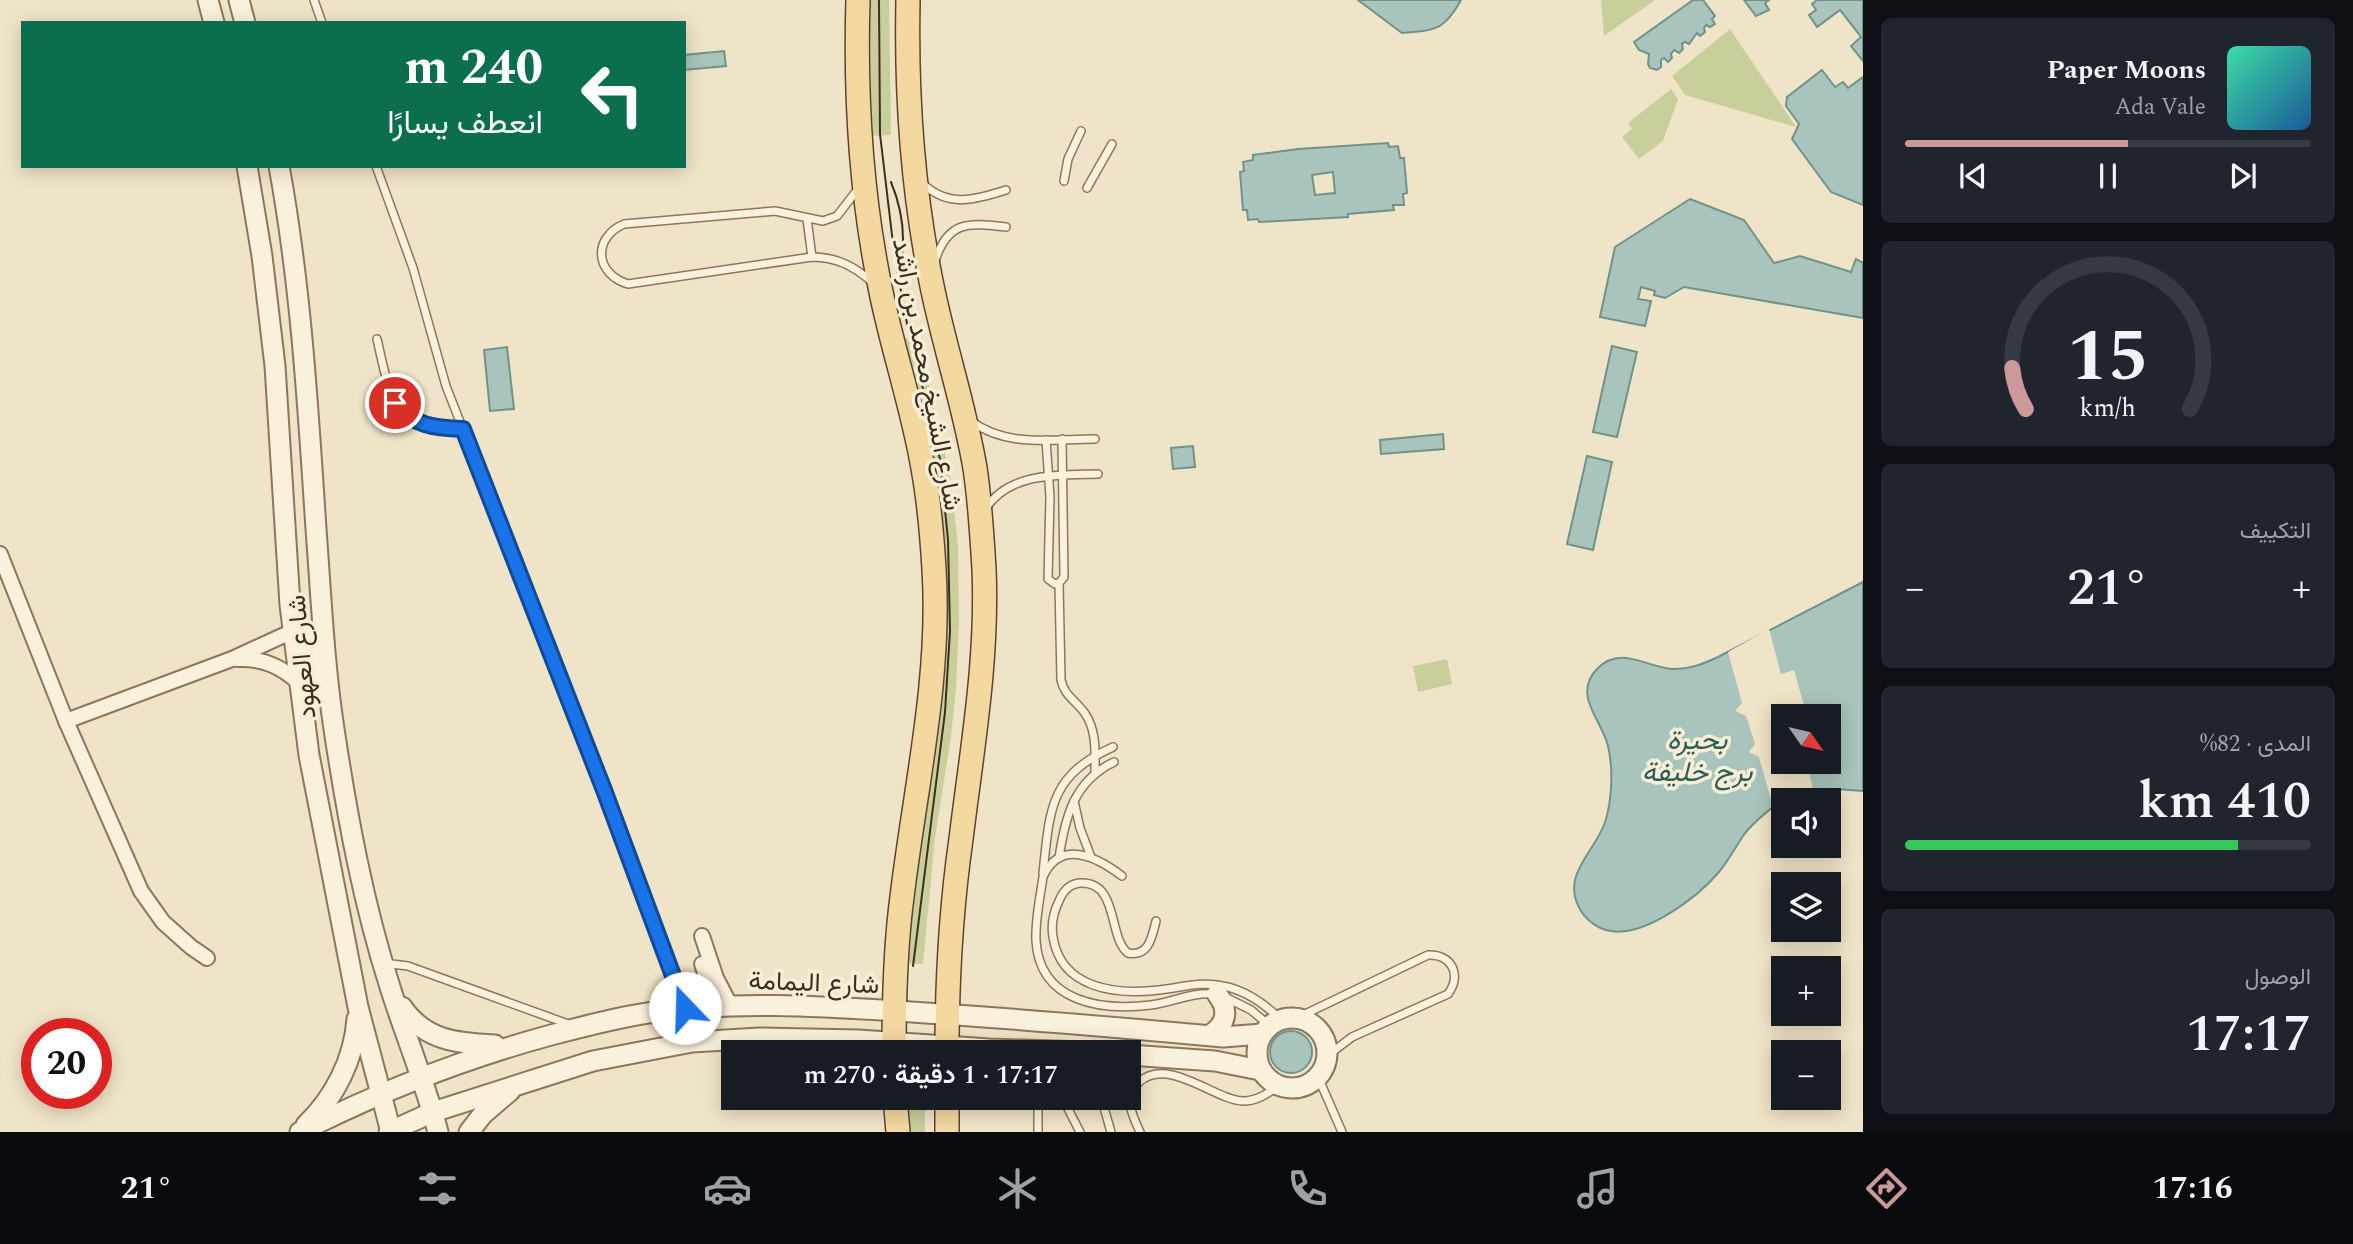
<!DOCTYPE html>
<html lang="ar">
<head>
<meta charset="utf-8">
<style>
  :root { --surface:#171b24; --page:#20242c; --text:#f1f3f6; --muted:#9ea1a6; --line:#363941; --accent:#cc999b }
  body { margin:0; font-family:Spectral,Vazirmatn,serif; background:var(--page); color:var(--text); direction:rtl; height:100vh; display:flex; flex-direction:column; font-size:26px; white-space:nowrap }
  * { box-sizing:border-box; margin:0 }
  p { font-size:23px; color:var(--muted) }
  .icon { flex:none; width:38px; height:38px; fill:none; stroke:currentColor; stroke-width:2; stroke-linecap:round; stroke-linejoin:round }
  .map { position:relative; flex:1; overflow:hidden; direction:ltr }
  .sheet { display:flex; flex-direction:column; gap:18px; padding:18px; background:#0d0f14; width:490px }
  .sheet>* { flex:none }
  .guide { position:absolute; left:21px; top:21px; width:665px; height:147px; border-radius:0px; box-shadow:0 4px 18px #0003; direction:rtl; background:#0b6e4f; color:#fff; overflow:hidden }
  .needle { width:46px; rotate:124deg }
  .tools { position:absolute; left:1771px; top:704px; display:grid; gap:14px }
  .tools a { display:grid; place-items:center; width:70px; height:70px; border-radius:0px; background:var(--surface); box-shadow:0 4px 18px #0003; font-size:35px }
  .speed { position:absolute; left:21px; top:1018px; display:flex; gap:14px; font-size:35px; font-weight:700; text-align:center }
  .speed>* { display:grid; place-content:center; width:91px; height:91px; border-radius:50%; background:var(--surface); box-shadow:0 4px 18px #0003; line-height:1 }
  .speed .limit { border:10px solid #d22; background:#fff; color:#111 }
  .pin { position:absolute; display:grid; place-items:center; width:60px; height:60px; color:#fff; margin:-30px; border:4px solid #fff; border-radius:50%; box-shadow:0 2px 7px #0007 }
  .me { position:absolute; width:77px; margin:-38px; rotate:339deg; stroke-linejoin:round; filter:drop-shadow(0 0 5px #0008) }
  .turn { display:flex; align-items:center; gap:24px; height:147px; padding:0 28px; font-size:32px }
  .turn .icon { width:91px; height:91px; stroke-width:2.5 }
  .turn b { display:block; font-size:49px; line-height:60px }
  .big { font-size:52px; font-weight:600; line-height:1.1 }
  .sheet .card { flex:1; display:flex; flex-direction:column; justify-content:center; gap:10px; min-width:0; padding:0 24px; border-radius:10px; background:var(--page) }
  .sheet .dial { align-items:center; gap:0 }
  .dial svg { height:182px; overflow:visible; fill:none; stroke:var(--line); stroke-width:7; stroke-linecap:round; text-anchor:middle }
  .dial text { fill:var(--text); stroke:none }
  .song { display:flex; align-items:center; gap:21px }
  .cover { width:84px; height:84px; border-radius:10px; background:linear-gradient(135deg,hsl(160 70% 55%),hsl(210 70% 35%)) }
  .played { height:7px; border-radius:4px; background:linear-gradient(90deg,var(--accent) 55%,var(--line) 55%) }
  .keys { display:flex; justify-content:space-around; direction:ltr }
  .heat { display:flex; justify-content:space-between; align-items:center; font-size:38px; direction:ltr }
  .charge { height:10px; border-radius:5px; background:linear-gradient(90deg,#34c759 82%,var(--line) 0) }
  .trip { position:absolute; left:721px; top:1040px; width:420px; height:70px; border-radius:0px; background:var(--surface); box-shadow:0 4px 18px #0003; font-weight:600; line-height:70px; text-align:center; direction:rtl }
  .menu { display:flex; height:112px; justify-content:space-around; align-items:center; background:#090b0e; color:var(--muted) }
  .menu .icon { width:49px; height:49px }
  .menu .active { color:var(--accent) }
  .menu b { font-size:32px; color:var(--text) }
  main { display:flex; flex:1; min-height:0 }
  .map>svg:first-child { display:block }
</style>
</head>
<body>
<main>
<section class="sheet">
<div class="card">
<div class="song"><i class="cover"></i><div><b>Paper Moons</b><p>Ada Vale</p></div></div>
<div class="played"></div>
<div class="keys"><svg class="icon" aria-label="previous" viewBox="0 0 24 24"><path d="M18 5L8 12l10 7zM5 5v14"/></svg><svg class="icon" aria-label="pause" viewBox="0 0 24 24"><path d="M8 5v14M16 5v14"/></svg><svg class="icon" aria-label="next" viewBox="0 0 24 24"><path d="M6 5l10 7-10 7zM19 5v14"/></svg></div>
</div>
<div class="card dial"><svg viewBox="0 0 100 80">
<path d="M14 69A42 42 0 1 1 86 69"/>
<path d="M14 69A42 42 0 0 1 8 51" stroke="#cc999b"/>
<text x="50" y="56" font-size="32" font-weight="700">15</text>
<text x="50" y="72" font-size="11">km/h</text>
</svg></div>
<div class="card"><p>التكييف</p>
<div class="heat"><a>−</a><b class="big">21°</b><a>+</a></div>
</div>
<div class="card"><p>المدى · 82%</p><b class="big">410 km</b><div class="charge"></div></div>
<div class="card"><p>الوصول</p><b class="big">17:17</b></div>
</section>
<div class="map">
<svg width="1863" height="1132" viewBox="0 0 1863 1132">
  <rect width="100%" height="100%" fill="#f0e4c8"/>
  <!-- green -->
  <g fill="#c9cf9b">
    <path d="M870 0H889L891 135 871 136Z"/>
    <path d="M1601 0H1655L1604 36Z"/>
    <path d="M1730 29 1796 127 1685 95 1672 76Z"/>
    <path d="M1671 89 1678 99 1663 141 1639 159 1622 137 1632 129 1628 123Z"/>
    <path d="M918 336 951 481 958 546 959 620 956 689 951 736 935 838 923 964 904 963 939 697 901 340Z"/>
    <path d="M1447 659 1452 684 1418 692 1413 666Z"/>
    <path d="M908 1104H925V1132H909Z"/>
  </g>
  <!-- water -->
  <g fill="#a9c4bc" stroke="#6f938a" stroke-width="2" fill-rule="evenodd">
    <path d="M1358 0H1461C1444 31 1435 30 1402 33Z"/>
    <path d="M1693 0H1703L1715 16 1712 19 1715 24 1710 27 1706 25 1704 28 1705 32 1700 36 1697 33 1689 44 1685 42 1682 44 1683 49 1679 53 1674 50 1671 54 1672 58 1668 62 1664 58 1661 60V67L1657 70 1650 68 1648 64 1649 54 1639 50 1634 42Z"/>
    <path d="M1744 0H1769L1765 3 1769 10 1756 16Z"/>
    <path d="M1817 0H1863V61L1851 46 1861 37 1840 10 1817 27 1809 15 1816 10 1812 4Z"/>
    <path d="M724 51 726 66 684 70V55Z"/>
    <path d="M1822 70 1835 87 1843 82 1848 88 1863 77V205L1831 192 1792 139 1799 124 1786 106 1787 97Z"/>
    <path d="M1388 143 1389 147 1398 146 1400 158H1404L1407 193 1403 194 1404 205H1393L1394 210 1348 214V217L1259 222 1258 219 1248 220 1247 210H1243L1240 172 1244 171 1243 162 1253 160V155L1298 149ZM1333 172 1335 193 1315 195 1312 175Z"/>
    <path d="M1690 199 1744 220 1774 263 1800 256 1851 272 1856 259 1863 263V318L1684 287 1665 298 1654 295 1655 291 1641 287 1638 299 1651 301 1645 326 1600 317 1615 247Z"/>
    <path d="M1612 346 1637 352 1617 437 1593 432Z"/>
    <path d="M507 347 514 409 490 411 484 350Z"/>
    <path d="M1443 434 1444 449 1381 454 1380 440Z"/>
    <path d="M1193 446 1195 467 1173 469 1171 448Z"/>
    <path d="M1587 456 1612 462 1593 550 1567 544Z"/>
    <path d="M1863 582V791L1836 789 1815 793 1816 800H1783V814L1776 817 1773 807C1762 816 1751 824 1743 836 1735 848 1728 861 1719 872 1698 897 1645 937 1611 931 1600 930 1587 921 1581 911 1560 877 1592 855 1604 825 1607 817 1609 807 1610 799 1612 782 1612 763 1608 746 1602 720 1572 695 1597 669 1620 645 1646 667 1672 669 1688 670 1703 664 1718 657ZM1783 716H1829V761H1783Z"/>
    <circle cx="1291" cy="1052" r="21"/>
  </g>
  <!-- pier -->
  <path fill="#f0e4c8" d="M1769 629 1781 674 1794 670 1807 716H1783V761H1806L1816 800H1783V814L1776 817 1759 757 1749 752 1755 744 1746 716 1735 711 1742 703 1728 652Z"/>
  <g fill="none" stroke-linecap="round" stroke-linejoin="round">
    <!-- service casing -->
    <g stroke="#8d765c" stroke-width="10">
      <g id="service">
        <path d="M314 0 322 23"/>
        <path d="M376 166 413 268 446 386 604 790 685 1007"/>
        <path d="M1064 181 1068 159 1081 131"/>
        <path d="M922 183C948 208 975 200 1006 190"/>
        <path d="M1087 188 1112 144"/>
        <path d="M858 189 837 216 823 221 775 211 624 224C592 238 595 274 628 284L812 257C836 257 854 266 872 282"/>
        <path d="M807 219 812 257"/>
        <path d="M935 261C948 220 969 223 1006 227"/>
        <path d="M377 339C385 372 389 419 430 427 440 429 452 429 463 429"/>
        <path d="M971 421C1007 448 1053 439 1095 439"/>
        <path d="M1046 440 1050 497 1048 579 1055 584 1059 583 1064 577 1062 439"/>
        <path d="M986 508C1010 472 1059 475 1098 474"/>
        <path d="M1059 583 1061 680C1064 695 1075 700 1084 712 1097 730 1095 751 1095 773"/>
        <path d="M1074 801 1080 828 1091 857"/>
        <path d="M1059 858C1065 817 1074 781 1114 762"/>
        <path d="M1043 873C1050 809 1049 776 1113 747"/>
        <path d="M1122 876C1097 857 1060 838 1043 877 1040 898 1035 920 1036 941 1040 1003 1102 1011 1151 1005 1173 1002 1192 992 1214 994"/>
        <path d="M1156 921C1152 937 1149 957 1128 953 1108 938 1119 883 1082 883 1070 883 1063 891 1059 901 1053 913 1051 925 1053 937 1061 989 1116 995 1159 990 1179 988 1197 982 1217 985 1242 988 1263 1002 1281 1020"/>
        <path d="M383 963 408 966 571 1025"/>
        <path d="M1225 997 1251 1010 1270 1026"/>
        <path d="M1297 1018 1428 955C1452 954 1462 975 1448 994L1352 1037 1327 1056"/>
        <path d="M1318 1077 1342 1132"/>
        <path d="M1038 1097V1132"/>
        <path d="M1062 1097 1080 1132"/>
        <path d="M1101 1097 1111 1132"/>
        <path d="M1140 1132C1132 1115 1123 1097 1139 1082 1169 1056 1214 1100 1243 1101 1257 1101 1267 1094 1278 1086"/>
      </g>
    </g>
    <!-- minor casing -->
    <g stroke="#8d765c" stroke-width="18">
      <g id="minor">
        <path d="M0 554 66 721 141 891 163 922 191 947 207 958"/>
        <path d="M237 659C262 658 281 666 299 683"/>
        <path d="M66 721 232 659 293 631"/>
        <path d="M702 936 716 978 730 1005"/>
        <path d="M702 964 707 979 709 1006"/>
      </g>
    </g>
    <!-- tertiary casing -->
    <g stroke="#8d765c" stroke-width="23">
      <g id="tertiary">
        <path d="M208 0 214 23"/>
        <path d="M239 0 245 23"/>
        <path d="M247 166 262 256 275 366 290 605 309 755 358 1007 391 1132"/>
        <path d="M279 166C301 286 308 407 316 529 321 595 324 663 334 729 347 815 363 903 390 987 405 1035 425 1082 438 1132"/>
        <path d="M293 631C318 639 312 669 318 690"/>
        <path d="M402 1007C425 1041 457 1043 495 1045"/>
        <circle cx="1292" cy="1053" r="35"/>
        <path d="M1210 1035C1226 1025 1230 1010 1217 994"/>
        <path d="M1129 1055 1215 1061 1260 1070"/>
        <path d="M306 1125C335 1097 354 1059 357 1019"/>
        <path d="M300 1132C381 1091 463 1059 551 1035 585 1026 619 1017 654 1012 734 1001 816 1006 897 1011 1006 1018 1114 1027 1223 1037L1262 1034"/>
        <path d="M389 1132 433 1112 593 1061 692 1042 760 1038 858 1040 989 1049 1085 1052"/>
        <path d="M469 1132 483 1114 510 1091"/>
      </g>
    </g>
    <!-- primary casing -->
    <g stroke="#5b4430" stroke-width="26">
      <g id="primary">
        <path d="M858 0C855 98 861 196 881 292 893 351 913 409 923 468 929 501 932 535 934 569 941 679 915 788 902 897 895 949 894 1000 894 1052"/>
        <path d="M908 0C906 93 912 184 930 276 942 340 964 403 975 468 980 501 982 535 984 569 988 660 972 749 961 839 951 909 947 982 947 1052"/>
        <path d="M895 1097 898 1132"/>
        <path d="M947 1097V1132"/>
      </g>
    </g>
    <!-- service -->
    <use href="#service" stroke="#faf1dc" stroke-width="7"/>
    <!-- minor -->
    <use href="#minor" stroke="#faf1dc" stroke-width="14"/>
    <!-- tertiary -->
    <use href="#tertiary" stroke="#faf1dc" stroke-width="19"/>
    <!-- primary -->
    <use href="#primary" stroke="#f3d9a0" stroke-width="23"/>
    <!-- tram -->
    <g stroke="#3d2e20" stroke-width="2">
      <path d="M879 0 880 134 894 252 906 319 940 459 948 540 950 631 945 712 913 966"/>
      <path d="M891 182C903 211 906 242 900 271"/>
    </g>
  </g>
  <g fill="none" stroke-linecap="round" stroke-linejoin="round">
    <!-- route casing -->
    <g stroke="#114b97" stroke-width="18">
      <path id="route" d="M395 403C414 426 434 428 463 429L604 790 685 1008"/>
    </g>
    <!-- route -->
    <use href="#route" stroke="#1a73e8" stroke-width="12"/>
  </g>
  <g text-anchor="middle" stroke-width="7" stroke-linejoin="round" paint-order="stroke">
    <!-- street labels -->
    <g font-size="26" fill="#3d2e20" stroke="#f7eed8">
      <text transform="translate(928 374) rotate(79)" y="9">شارع الشيخ محمد بن راشد</text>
      <text transform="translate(301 657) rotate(-95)" y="9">شارع العهود</text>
      <text transform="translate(814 982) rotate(2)" y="9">شارع اليمامة</text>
    </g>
    <!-- water labels -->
    <g font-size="28" font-style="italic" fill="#2f5d5a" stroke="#f7eed8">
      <text x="1697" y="749">بحيرة<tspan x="1697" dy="32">برج خليفة</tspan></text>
    </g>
  </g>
</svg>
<div class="tools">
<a><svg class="needle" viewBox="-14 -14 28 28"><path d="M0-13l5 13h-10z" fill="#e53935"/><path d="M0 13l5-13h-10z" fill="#9ea1a6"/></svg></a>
<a><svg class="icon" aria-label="sound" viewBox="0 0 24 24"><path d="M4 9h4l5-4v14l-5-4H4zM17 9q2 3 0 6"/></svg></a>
<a><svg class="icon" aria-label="layers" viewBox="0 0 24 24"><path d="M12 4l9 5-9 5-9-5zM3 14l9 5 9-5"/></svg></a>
<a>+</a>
<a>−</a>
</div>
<div class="speed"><div class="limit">20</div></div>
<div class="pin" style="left:395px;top:403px;background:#d93025"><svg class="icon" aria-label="arrive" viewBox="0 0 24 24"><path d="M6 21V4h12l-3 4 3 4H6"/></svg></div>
<svg class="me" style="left:685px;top:1008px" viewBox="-20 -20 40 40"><circle r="19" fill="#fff"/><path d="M0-13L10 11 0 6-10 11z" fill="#1a73e8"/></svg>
<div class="trip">17:17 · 1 دقيقة · 270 m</div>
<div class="guide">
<div class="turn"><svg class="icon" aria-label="left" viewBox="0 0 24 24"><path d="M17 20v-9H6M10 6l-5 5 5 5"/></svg><div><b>240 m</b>انعطف يسارًا</div></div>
</div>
</div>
</main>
<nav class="menu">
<b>17:16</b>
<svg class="icon active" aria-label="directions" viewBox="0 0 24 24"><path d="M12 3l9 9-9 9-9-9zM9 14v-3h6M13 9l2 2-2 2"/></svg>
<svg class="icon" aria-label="music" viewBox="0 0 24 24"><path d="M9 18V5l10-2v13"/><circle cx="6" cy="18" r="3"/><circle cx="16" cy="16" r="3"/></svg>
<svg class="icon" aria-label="phone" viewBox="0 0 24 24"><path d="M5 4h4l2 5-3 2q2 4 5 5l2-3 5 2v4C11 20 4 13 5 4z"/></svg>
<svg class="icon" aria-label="climate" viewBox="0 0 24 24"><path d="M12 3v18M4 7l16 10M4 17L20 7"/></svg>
<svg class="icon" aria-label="car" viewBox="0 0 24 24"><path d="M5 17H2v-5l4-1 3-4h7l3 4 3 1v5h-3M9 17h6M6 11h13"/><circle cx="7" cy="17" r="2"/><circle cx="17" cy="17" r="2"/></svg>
<svg class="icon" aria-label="filters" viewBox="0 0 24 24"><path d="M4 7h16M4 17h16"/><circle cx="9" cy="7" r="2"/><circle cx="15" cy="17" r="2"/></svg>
<b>21°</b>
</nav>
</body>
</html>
